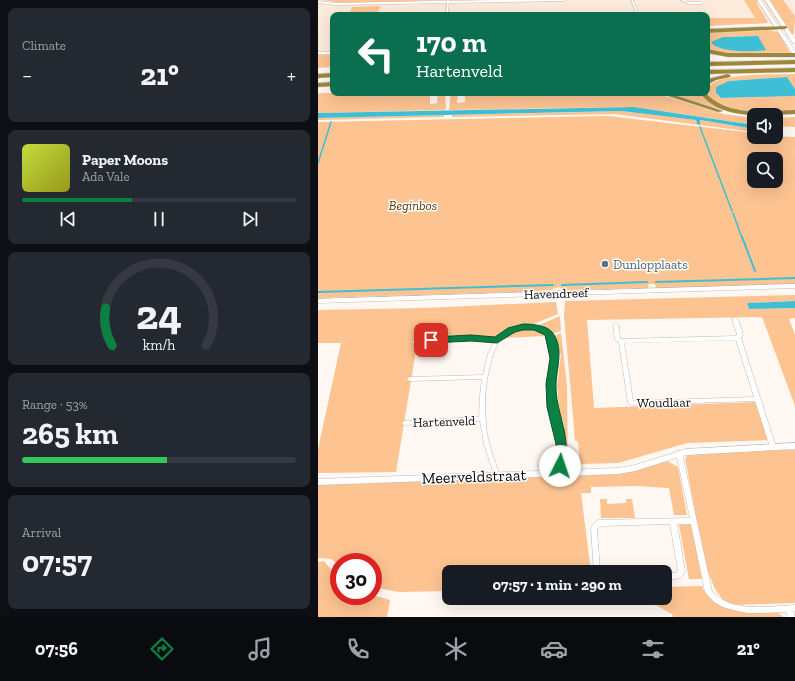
<!DOCTYPE html>
<html lang="en">
<head>
<meta charset="utf-8">
<style>
  :root { --surface:#171b24; --page:#242831; --text:#f1f3f6; --muted:#9ea1a6; --line:#363941; --accent:#0b8043 }
  body { margin:0; font-family:"Zilla Slab",serif; background:var(--page); color:var(--text); height:100vh; display:flex; flex-direction:column; font-size:15px; white-space:nowrap }
  * { box-sizing:border-box; margin:0 }
  p { font-size:13px; color:var(--muted) }
  .icon { flex:none; width:22px; height:22px; fill:none; stroke:currentColor; stroke-width:2; stroke-linecap:round; stroke-linejoin:round }
  .map { position:relative; flex:1; overflow:hidden }
  .drawer { display:flex; flex-direction:column; gap:8px; padding:8px; background:#0d0f14; width:318px }
  .drawer>* { flex:none }
  .top-card { position:absolute; left:12px; top:12px; width:380px; height:84px; border-radius:8px; box-shadow:0 4px 16px #0002; background:#0b6e4f; color:#fff; overflow:hidden }
  .tools { position:absolute; left:429px; top:108px; display:grid; gap:8px }
  .tools a { display:grid; place-items:center; width:36px; height:36px; border-radius:8px; background:var(--surface); box-shadow:0 4px 16px #0002; font-size:20px }
  .speed { position:absolute; left:12px; top:553px; display:flex; gap:8px; font-size:20px; font-weight:700; text-align:center }
  .speed>* { display:grid; place-content:center; width:52px; height:52px; border-radius:50%; background:var(--surface); box-shadow:0 4px 16px #0002; line-height:1 }
  .speed .limit { border:6px solid #d22; background:#fff; color:#111 }
  .pin { position:absolute; display:grid; place-items:center; width:34px; height:34px; color:#fff; margin:-17px; border-radius:8px; box-shadow:0 2px 6px #0006 }
  .me { position:absolute; width:44px; margin:-22px; rotate:4deg; stroke-linejoin:round; filter:drop-shadow(0 0 3px #0008) }
  .turn { display:flex; align-items:center; gap:14px; height:84px; padding:0 20px; font-size:18px }
  .turn .icon { width:52px; height:52px; stroke-width:2.5 }
  .turn b { display:block; font-size:28px; line-height:34px }
  .big { font-size:30px; font-weight:800; line-height:1.1 }
  .drawer .widget { flex:1; display:flex; flex-direction:column; justify-content:center; gap:6px; min-width:0; padding:0 14px; border-radius:8px; background:var(--page) }
  .drawer .dial { align-items:center; gap:0 }
  .dial svg { height:104px; overflow:visible; fill:none; stroke:var(--line); stroke-width:7; stroke-linecap:round; text-anchor:middle }
  .dial text { fill:var(--text); stroke:none }
  .song { display:flex; align-items:center; gap:12px }
  .cover { width:48px; height:48px; border-radius:6px; background:linear-gradient(135deg,hsl(70 70% 55%),hsl(60 70% 35%)) }
  .played { height:4px; border-radius:2px; background:linear-gradient(90deg,var(--accent) 40%,var(--line) 40%) }
  .keys { display:flex; justify-content:space-around; direction:ltr }
  .heat { display:flex; justify-content:space-between; align-items:center; font-size:22px; direction:ltr }
  .charge { height:6px; border-radius:3px; background:linear-gradient(90deg,#34c759 53%,var(--line) 0) }
  .trip { position:absolute; left:124px; top:565px; width:230px; height:40px; border-radius:8px; background:var(--surface); box-shadow:0 4px 16px #0002; font-weight:800; line-height:40px; text-align:center }
  .menu { display:flex; height:64px; justify-content:space-around; align-items:center; background:#090b0e; color:var(--muted) }
  .menu .icon { width:28px; height:28px }
  .menu .active { color:var(--accent) }
  .menu b { font-size:18px; color:var(--text) }
  main { display:flex; flex:1; min-height:0 }
  .map>svg:first-child { display:block }
</style>
</head>
<body>
<main>
<section class="drawer">
<div class="widget"><p>Climate</p>
<div class="heat"><a>−</a><b class="big">21°</b><a>+</a></div>
</div>
<div class="widget">
<div class="song"><i class="cover"></i><div><b>Paper Moons</b><p>Ada Vale</p></div></div>
<div class="played"></div>
<div class="keys"><svg class="icon" aria-label="previous" viewBox="0 0 24 24"><path d="M18 5L8 12l10 7zM5 5v14"/></svg><svg class="icon" aria-label="pause" viewBox="0 0 24 24"><path d="M8 5v14M16 5v14"/></svg><svg class="icon" aria-label="next" viewBox="0 0 24 24"><path d="M6 5l10 7-10 7zM19 5v14"/></svg></div>
</div>
<div class="widget dial"><svg viewBox="0 0 100 80">
<path d="M14 69A42 42 0 1 1 86 69"/>
<path d="M14 69A42 42 0 0 1 9 40" stroke="#0b8043"/>
<text x="50" y="56" font-size="32" font-weight="700">24</text>
<text x="50" y="72" font-size="11">km/h</text>
</svg></div>
<div class="widget"><p>Range · 53%</p><b class="big">265 km</b><div class="charge"></div></div>
<div class="widget"><p>Arrival</p><b class="big">07:57</b></div>
</section>
<div class="map">
<svg width="477" height="617" viewBox="0 0 477 617">
  <rect width="100%" height="100%" fill="#fff8f2"/>
  <!-- built -->
  <path fill="#fceadb" d="M0 0H477V24L389 23V15H15V57H0Z"/>
  <!-- green -->
  <g fill="#fdc391" fill-rule="evenodd">
    <path d="M4 0H127L24 3Z"/>
    <path d="M426 0H439V4L450 22 449 23 389 26V18H437Z"/>
    <path d="M452 0H465L477 16 476 34H473Z"/>
    <path d="M63 6 58 15H31L34 7Z"/>
    <path d="M451 30 460 32 473 54 411 53 389 49V33L398 31ZM438 36 448 50 422 51 398 47 405 37Z"/>
    <path d="M0 55H15V67L0 68Z"/>
    <path d="M477 74V89L469 77 411 81 398 93 403 98 477 96V110C457 111 396 116 389 91 392 71 460 75 477 74Z"/>
    <path d="M0 93H112V104L119 103 120 93H127L128 108 127 110 0 113Z"/>
    <path d="M133 93H140L139 103 147 102V93H306L322 96 324 93H337L406 114 436 118V125L316 107 131 110Z"/>
    <path d="M347 93H365L373 95 372 93H383C391 106 406 108 420 113L393 107Z"/>
    <path d="M303 111 378 120 379 124H382L381 120 436 129V132L296 114 134 117V115Z"/>
    <path d="M126 115V117L0 120V118Z"/>
    <path d="M290 116 436 133V137L458 136 477 137V284L345 288H338L337 284H331L330 288 245 290 241 287 232 290 203 292 0 298V122ZM436 159H458V181H436Z"/>
    <path d="M477 117V127L458 126V118Z"/>
    <path d="M477 295V301L429 303 431 309 477 308V318L471 319 477 335V406L444 317 269 320 276 408 438 402 448 434 453 440 369 443 300 463 262 464 260 442 257 440 246 316 247 301Z"/>
    <path d="M238 302 240 314 213 325 193 328 178 338 137 335 100 338 78 472 0 473V449L23 343H0V310L107 308Z"/>
    <path d="M242 316 243 331 234 334 219 326Z"/>
    <path d="M199 329 220 330 228 336 184 338Z"/>
    <path d="M243 333 249 386 250 465H245L246 441 243 429 247 428 244 418H241L237 409 241 408 239 385 243 354H239L236 336Z"/>
    <path d="M456 449 477 450V603L413 605 405 600 397 589 387 565 367 458 371 454Z"/>
    <path d="M349 461 360 467 369 515H356L351 488 318 486 273 487V493H263L273 572H131V591L81 592 55 587V562H21V567L14 559 0 558V485L311 472Z"/>
    <path d="M282 499H289V504L308 503V499H314L317 518H283Z"/>
    <path d="M373 524 384 579H371L361 525Z"/>
    <path d="M6 561 21 579V596L55 595 72 600 69 617H0V562Z"/>
    <path d="M384 586C394 617 450 597 465 617H355L354 614 336 604H273L272 598H347V587Z"/>
  </g>
  <!-- water -->
  <g fill="#3fbfd5">
    <path d="M438 36H440L448 50C436 52 399 53 393 42L405 37Z"/>
    <path d="M469 77 477 89V96L403 98 398 93V87L411 81Z"/>
    <path d="M316 107 436 125V129L382 120V125L379 124 378 120 303 111 0 118V113Z"/>
    <path d="M477 301V308L431 309 429 303Z"/>
  </g>
  <g fill="none" stroke-linecap="round" stroke-linejoin="round">
    <!-- stream-far1 -->
    <g stroke="#3fbfd5" stroke-width="1.5">
      <path d="M382 127 414 211"/>
      <path d="M0 163 13 122"/>
      <path d="M415 213 424 238"/>
    </g>
    <!-- stream -->
    <g stroke="#3fbfd5" stroke-width="2">
      <path d="M424 237 437 271"/>
      <path d="M338 282 477 278"/>
      <path d="M244 285 329 282"/>
      <path d="M0 292 235 285"/>
    </g>
    <!-- street casing -->
    <g stroke="#c5bab1" stroke-width="1">
      <g id="street">
        <path d="M129 0H131L130 15H128Z"/>
        <path d="M313 0H315L321 15H319Z"/>
        <path d="M363 0H367L372 2H382L384 0H387L383 4H372Z"/>
        <rect x="0" y="52" width="15" height="2"/>
        <path d="M417 317 420 319 425 334 423 338 458 447 457 449H453L452 447 437 401 313 405 311 404 310 403 301 342 297 340 295 325 296 324 298 323 301 325 302 339H303L418 336 419 334 414 319ZM418 340 436 397 315 401 306 343Z"/>
        <path d="M204 326 218 327 232 332C245 356 235 379 237 405 238 431 253 448 241 475H237L236 473C238 467 240 461 240 455 241 439 233 423 231 407 229 381 239 359 228 334 214 327 194 326 183 339 172 353 167 386 167 404 167 410 167 416 168 422 168 439 176 459 182 475L181 477H177L176 475 166 444 162 421 87 425 85 424 84 423 85 422 87 421 161 417 162 396 164 379 92 381 90 380 89 379 90 378 92 377 165 375 170 354 176 341C149 339 123 339 97 344L94 342 95 341C122 335 151 336 178 338 185 330 193 327 204 326Z"/>
        <path d="M359 451H363L364 453 394 591C396 593 398 596 401 597 419 612 455 606 477 605V611H475L477 617H469L468 612 442 613H430L419 611 405 607 396 602 387 592 373 524H359L367 571C362 581 357 579 347 579V573H358L360 570 352 524 282 526 279 529 282 572H276L273 528 278 521 280 520 372 518 358 453Z"/>
      </g>
    </g>
    <!-- secondary casing -->
    <g stroke="#c5bab1" stroke-width="1">
      <g id="secondary">
        <path d="M177 0H247L245 1 17 5 0 3V1L17 3Z"/>
        <path d="M439 0H443L477 51V55L475 54Z"/>
        <path d="M447 0H451L477 39V43H475Z"/>
        <path d="M477 284V288L0 303V299Z"/>
        <path d="M477 443V449L368 455 317 471 300 474 0 485V479L300 468 317 465 368 449Z"/>
      </g>
    </g>
    <!-- highway casing -->
    <g stroke="#d8d8d7" stroke-width="1">
      <g id="highway">
        <path d="M469 26V28L467 29 389 33V29Z"/>
        <path d="M389 49 410 53H477V57H410L389 53Z"/>
        <path d="M477 60V64L389 66V62Z"/>
        <path d="M477 68V72L389 74V70Z"/>
        <path d="M15 73V77L0 78V74Z"/>
        <path d="M410 74 413 76 412 77 398 80 389 85V80L394 78Z"/>
        <path d="M15 82V86L0 87V83Z"/>
        <path d="M341 93H350L405 111 400 112Z"/>
        <path d="M382 93H388C409 117 449 111 477 110V114C446 115 403 121 382 93Z"/>
      </g>
    </g>
    <!-- street -->
    <use href="#street" fill="#fff" fill-rule="evenodd"/>
    <!-- secondary -->
    <use href="#secondary" fill="#fff" fill-rule="evenodd"/>
    <!-- highway -->
    <use href="#highway" fill="#9f883c" fill-rule="evenodd"/>
  </g>
  <!-- route -->
  <path fill="#0b8043" stroke="#07532c" d="M205 324C214 324 228 325 234 332 246 347 239 367 238 383 237 406 247 423 248 444 249 451 248 459 247 466L242 470 236 466 238 444 229 407 228 384 232 358 227 335 216 330H205L197 332 179 343 153 341 113 343 108 340 113 337 153 335 177 337 190 328Z"/>
  <!-- markers -->
  <circle fill="#5c6f8a" stroke="#fff" stroke-width="1.5" cx="287" cy="264" r="4"/>
  <g text-anchor="middle" stroke-width="3" stroke-linejoin="round" paint-order="stroke">
    <!-- park labels -->
    <g font-size="13" font-style="italic" fill="#633703" stroke="#fff">
      <text x="95" y="210">Beginbos</text>
    </g>
    <!-- service labels -->
    <g font-size="13" fill="#4e5e75" stroke="#fff" text-anchor="start">
      <text x="295" y="269">Dunlopplaats</text>
    </g>
    <!-- street labels -->
    <g font-size="13" fill="#0e0a08" stroke="#fff">
      <text transform="translate(238 293) rotate(-2)" y="5">Havendreef</text>
      <text transform="translate(346 402) rotate(-1)" y="5">Woudlaar</text>
      <text transform="translate(126 421) rotate(-2)" y="5">Hartenveld</text>
    </g>
    <!-- near-street labels -->
    <g font-size="16" fill="#0e0a08" stroke="#fff">
      <text transform="translate(156 476) rotate(-2)" y="6">Meerveldstraat</text>
    </g>
  </g>
</svg>
<div class="tools">
<a><svg class="icon" aria-label="sound" viewBox="0 0 24 24"><path d="M4 9h4l5-4v14l-5-4H4zM17 9q2 3 0 6"/></svg></a>
<a><svg class="icon" aria-label="search" viewBox="0 0 24 24"><circle cx="10" cy="10" r="6"/><path d="M15 15l6 6"/></svg></a>
</div>
<div class="speed"><div class="limit">30</div></div>
<div class="pin" style="left:113px;top:340px;background:#d93025"><svg class="icon" aria-label="arrive" viewBox="0 0 24 24"><path d="M6 21V4h12l-3 4 3 4H6"/></svg></div>
<svg class="me" style="left:242px;top:466px" viewBox="-20 -20 40 40"><circle r="19" fill="#fff"/><path d="M0-13L10 11 0 6-10 11z" fill="#0b8043"/></svg>
<div class="trip">07:57 · 1 min · 290 m</div>
<div class="top-card">
<div class="turn"><svg class="icon" aria-label="left" viewBox="0 0 24 24"><path d="M17 20v-9H6M10 6l-5 5 5 5"/></svg><div><b>170 m</b>Hartenveld</div></div>
</div>
</div>
</main>
<nav class="menu">
<b>07:56</b>
<svg class="icon active" aria-label="directions" viewBox="0 0 24 24"><path d="M12 3l9 9-9 9-9-9zM9 14v-3h6M13 9l2 2-2 2"/></svg>
<svg class="icon" aria-label="music" viewBox="0 0 24 24"><path d="M9 18V5l10-2v13"/><circle cx="6" cy="18" r="3"/><circle cx="16" cy="16" r="3"/></svg>
<svg class="icon" aria-label="phone" viewBox="0 0 24 24"><path d="M5 4h4l2 5-3 2q2 4 5 5l2-3 5 2v4C11 20 4 13 5 4z"/></svg>
<svg class="icon" aria-label="climate" viewBox="0 0 24 24"><path d="M12 3v18M4 7l16 10M4 17L20 7"/></svg>
<svg class="icon" aria-label="car" viewBox="0 0 24 24"><path d="M5 17H2v-5l4-1 3-4h7l3 4 3 1v5h-3M9 17h6M6 11h13"/><circle cx="7" cy="17" r="2"/><circle cx="17" cy="17" r="2"/></svg>
<svg class="icon" aria-label="filters" viewBox="0 0 24 24"><path d="M4 7h16M4 17h16"/><circle cx="9" cy="7" r="2"/><circle cx="15" cy="17" r="2"/></svg>
<b>21°</b>
</nav>
</body>
</html>
